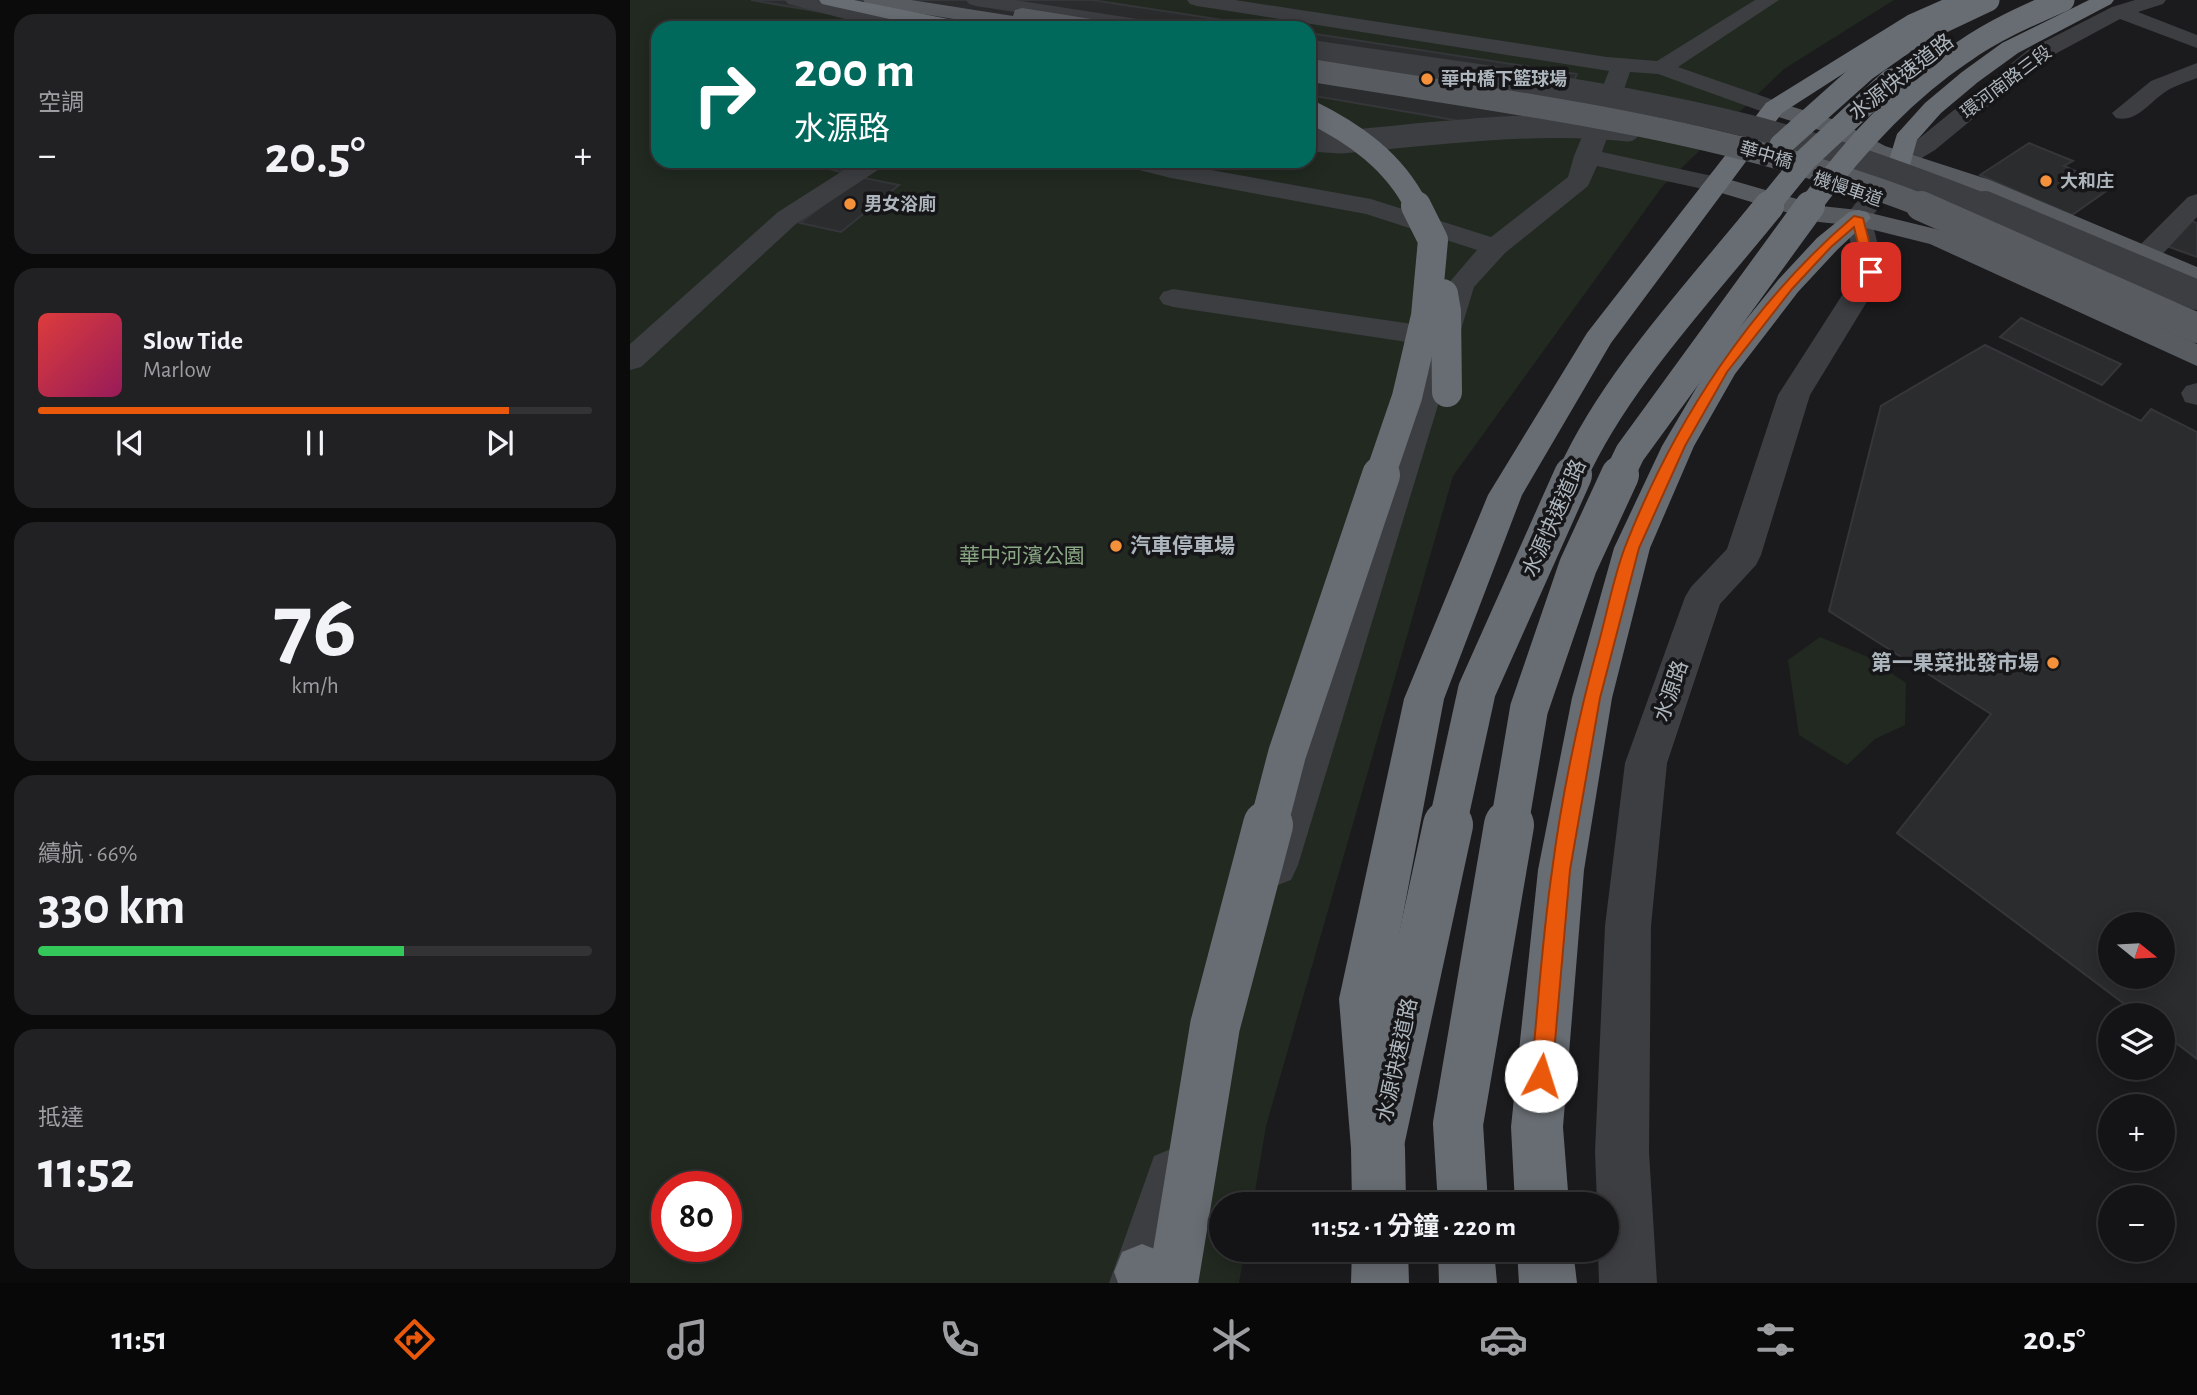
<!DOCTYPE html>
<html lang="zh-TW">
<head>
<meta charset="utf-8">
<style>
  :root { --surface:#141416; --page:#212123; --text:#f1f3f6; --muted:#9d9ea1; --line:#333335; --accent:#ea580c }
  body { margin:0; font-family:"Alegreya Sans","Noto Sans TC",sans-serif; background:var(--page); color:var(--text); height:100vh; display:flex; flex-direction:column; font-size:26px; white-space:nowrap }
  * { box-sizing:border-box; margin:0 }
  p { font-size:23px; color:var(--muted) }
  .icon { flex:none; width:38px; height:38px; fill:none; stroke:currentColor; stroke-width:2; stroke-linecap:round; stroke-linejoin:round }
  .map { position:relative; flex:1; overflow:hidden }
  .details { display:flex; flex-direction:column; gap:14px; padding:14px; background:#0b0b0c; width:630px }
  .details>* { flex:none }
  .hud { position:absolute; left:21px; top:21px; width:665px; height:147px; border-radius:21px; box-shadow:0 4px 18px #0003,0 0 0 2px var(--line); background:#00695c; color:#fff; overflow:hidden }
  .needle { width:46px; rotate:108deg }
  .fabs { position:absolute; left:1468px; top:912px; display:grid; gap:14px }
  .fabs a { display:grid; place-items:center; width:77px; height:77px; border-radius:50%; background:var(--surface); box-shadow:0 4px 18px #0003,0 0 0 2px var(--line); font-size:35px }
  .speed { position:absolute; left:21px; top:1171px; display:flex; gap:14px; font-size:35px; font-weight:700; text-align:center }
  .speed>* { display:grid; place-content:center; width:91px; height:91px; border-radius:50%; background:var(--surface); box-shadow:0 4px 18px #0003,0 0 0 2px var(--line); line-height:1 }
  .speed .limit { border:10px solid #d22; background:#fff; color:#111 }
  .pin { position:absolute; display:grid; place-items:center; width:60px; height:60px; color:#fff; margin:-30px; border-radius:14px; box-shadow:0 4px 10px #0006 }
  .me { position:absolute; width:77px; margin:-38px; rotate:5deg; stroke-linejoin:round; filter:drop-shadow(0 0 5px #0008) }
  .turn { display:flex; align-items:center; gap:24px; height:147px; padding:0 28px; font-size:32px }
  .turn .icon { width:91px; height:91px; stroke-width:2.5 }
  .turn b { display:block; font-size:49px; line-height:60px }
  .big { font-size:52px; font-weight:700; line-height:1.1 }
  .details .widget { flex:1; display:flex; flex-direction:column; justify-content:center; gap:10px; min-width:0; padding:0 24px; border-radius:21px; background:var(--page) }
  .details .dial { align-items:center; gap:0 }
  .dial b { font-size:91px; line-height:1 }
  .song { display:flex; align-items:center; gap:21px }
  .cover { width:84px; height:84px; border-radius:10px; background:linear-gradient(135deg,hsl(0 70% 55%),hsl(330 70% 35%)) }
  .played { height:7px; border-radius:4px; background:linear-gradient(90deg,var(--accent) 85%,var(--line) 85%) }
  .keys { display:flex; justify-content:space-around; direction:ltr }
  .heat { display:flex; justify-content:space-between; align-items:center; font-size:38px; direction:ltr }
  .charge { height:10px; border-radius:5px; background:linear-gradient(90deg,#34c759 66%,var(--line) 0) }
  .trip { position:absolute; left:579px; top:1192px; width:410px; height:70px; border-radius:35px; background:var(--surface); box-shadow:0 4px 18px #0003,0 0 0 2px var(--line); font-weight:700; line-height:70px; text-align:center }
  .dock { display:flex; height:112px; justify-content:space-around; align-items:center; background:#080809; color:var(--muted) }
  .dock .icon { width:49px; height:49px }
  .dock .current { color:var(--accent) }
  .dock b { font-size:32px; color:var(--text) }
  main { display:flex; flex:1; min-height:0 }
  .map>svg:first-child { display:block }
</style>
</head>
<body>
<main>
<section class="details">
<div class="widget"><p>空調</p>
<div class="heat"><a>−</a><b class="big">20.5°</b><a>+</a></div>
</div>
<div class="widget">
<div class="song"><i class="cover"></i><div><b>Slow Tide</b><p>Marlow</p></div></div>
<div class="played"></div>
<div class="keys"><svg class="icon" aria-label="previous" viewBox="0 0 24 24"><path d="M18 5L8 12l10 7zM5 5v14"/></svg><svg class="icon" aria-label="pause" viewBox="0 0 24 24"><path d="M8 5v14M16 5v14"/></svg><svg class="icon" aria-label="next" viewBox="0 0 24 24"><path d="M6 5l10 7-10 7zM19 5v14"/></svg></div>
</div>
<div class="widget dial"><b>76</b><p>km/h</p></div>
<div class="widget"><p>續航 · 66%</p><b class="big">330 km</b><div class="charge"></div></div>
<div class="widget"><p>抵達</p><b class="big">11:52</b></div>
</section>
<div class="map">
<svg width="1567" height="1283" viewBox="0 0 1567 1283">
  <rect width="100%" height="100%" fill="#1b1b1d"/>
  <!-- green -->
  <g fill="#212920" fill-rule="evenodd">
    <path d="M0 0H1264L1154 69 1032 187 823 476 636 1126 623 1204H592V1250H615L609 1283H0ZM28 28H679V161H28ZM37 1186H96V1246H37Z"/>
    <path d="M1190 637 1238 657 1276 683 1275 725 1245 739 1217 765 1169 735 1158 660Z"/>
  </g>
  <!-- building -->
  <g fill="#2b2c2e" stroke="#353639" stroke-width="2" fill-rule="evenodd">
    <path d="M121 0H462L645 28H285Z"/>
    <path d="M679 33 947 74 917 136 679 95Z"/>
    <path d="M1399 143 1443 161 1434 166 1482 187 1442 215 1350 175Z"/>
    <path d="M191 161H227L210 172 184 165Z"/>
    <path d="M229 177 269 185 211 232 170 223Z"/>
    <path d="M1559 220 1567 223V257L1534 245Z"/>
    <path d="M1391 318 1491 364 1472 385 1370 337Z"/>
    <path d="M1355 345 1511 421 1521 409 1567 432V1059L1533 1033V1015H1509L1267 833 1361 714 1199 611 1251 406ZM1480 924H1533V976H1480Z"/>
  </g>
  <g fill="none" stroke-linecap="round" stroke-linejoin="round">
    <!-- minor -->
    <g fill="#3c3e42" fill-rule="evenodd">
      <path d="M155 0H187L285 24 288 28H249L158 4Z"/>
      <path d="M336 0H385L527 22 534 24 537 28H487L346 6 339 4Z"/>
      <path d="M557 0H605L977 57 1027 61 1125 0H1149L1048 67 1152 103 1155 108 1152 113H1136L1028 74 1000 72 972 152 1096 179 1100 184 1096 189 1087 192 967 166 958 186 875 253 844 287 668 865 661 880 645 886 629 880 622 865 797 345 543 307 533 304 529 298 533 292 543 289 803 327 817 285 847 250 736 214 541 178 493 166 490 161H531L741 199 861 237 938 177 944 156 979 71 567 6 560 4Z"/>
      <path d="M1505 0H1536L1533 4 1508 12 1567 35V48L1490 19 1414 60 1305 150 1280 165 1241 218 1255 272 1180 395 1131 555 1126 565 1090 604 1037 763 1021 926 1019 1152 1027 1283H969L968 1250H976V1204H967L965 1152 975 926 995 763 1055 597 1061 587 1097 549 1148 395 1227 272 1215 218 1219 212 1262 155 1287 140 1398 50 1482 7Z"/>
      <path d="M1567 63V78C1557 82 1544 86 1535 92 1519 103 1506 123 1486 118L1482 113 1521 81Z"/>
      <path d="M228 161H257L254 166 166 224 11 367 0 370V344L148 212Z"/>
      <path d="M1567 194V217L1526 261 1516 263 1506 261 1502 255 1506 249 1558 197Z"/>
      <path d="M1567 383V405L1555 402 1551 393 1556 386Z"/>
      <path d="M543 1148 562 1156 570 1175 537 1283H479L524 1156Z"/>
    </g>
    <!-- major -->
    <g fill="#585c61" fill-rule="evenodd">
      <path d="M233 0H281L383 16 385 10 392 8 480 22 487 24 490 28 427 26 428 28H380L243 6 236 4Z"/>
      <path d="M1144 101 1208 121 1255 146 1360 180 1567 267V285L1342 190 1237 156 1192 131 1136 113 1133 108 1136 103Z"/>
      <path d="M1087 176 1191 206 1228 210 1318 232 1567 344V366L1300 244 1228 226 1189 222 1078 189 1074 184 1078 179Z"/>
    </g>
    <!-- highway -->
    <g fill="#686d73" fill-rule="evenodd">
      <path d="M189 0H224L333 22 340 24 343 28H300L192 4Z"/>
      <path d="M1312 0H1339L1336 4 1292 23 1152 113 981 343 892 495 814 699 757 999 775 1148 776 1204H722L721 1148 709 999 774 699 858 495 957 333 1136 103 1278 15Z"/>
      <path d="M1459 0H1484L1481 4 1388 53 1348 82 1311 113 1287 140 1280 165 1271 167 1262 165 1259 160 1267 134 1295 103 1332 72 1372 43Z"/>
      <path d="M1228 210 1237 212 1241 218 1207 250 1168 292 1105 374 1064 446 1020 548 982 698 954 870 933 1127 939 1204H885L881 1127 908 870 942 698 984 548 1032 446 1081 363 1148 280 1187 238 1219 212Z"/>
      <path d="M512 1244 532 1252 547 1283H488L484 1272 492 1252Z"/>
      <path d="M722 1250H778L779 1283H721Z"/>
      <path d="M808 1250H864L867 1283H809Z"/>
      <path d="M887 1250H943L947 1283H889Z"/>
    </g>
    <!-- minor-bridge-far1 -->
    <g stroke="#3c3e42" stroke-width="23">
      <path d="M679 51C819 72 960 88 1098 121 1187 142 1274 174 1359 207"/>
      <path d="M679 140 711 142C807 134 902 120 998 130"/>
    </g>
    <!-- minor-bridge -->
    <path stroke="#3c3e42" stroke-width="30" d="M1355 206 1567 295"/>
    <!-- major-bridge-far1 -->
    <path stroke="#585c61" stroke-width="23" d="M679 70C846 98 1017 118 1180 167 1219 180 1258 191 1295 207"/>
    <!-- major-bridge -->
    <path stroke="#585c61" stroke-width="30" d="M1291 206 1567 328"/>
    <!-- highway-bridge-far3 -->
    <g stroke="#686d73" stroke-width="23">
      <path d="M679 111C724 133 764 161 787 207"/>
      <path d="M1151 145 1236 69 1286 34 1358 0"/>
      <path d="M1137 207 1176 159 1261 80"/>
      <path d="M1179 207C1221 150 1273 92 1333 52 1364 30 1399 15 1433 0"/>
    </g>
    <!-- highway-bridge-far2 -->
    <g stroke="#686d73" stroke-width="30">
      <path d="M813 294 816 311 817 392"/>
      <path d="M750 476 777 397 796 316 803 240 786 206"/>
      <path d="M942 476C985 380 1073 288 1139 206"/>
      <path d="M989 476 1000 453 1180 206"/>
    </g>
    <!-- highway-bridge-far1 -->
    <g stroke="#686d73" stroke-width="38">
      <path d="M638 827 657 754 751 475"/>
      <path d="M817 827 847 690 943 475"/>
      <path d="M879 827 899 709 948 566 990 475"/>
    </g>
    <!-- highway-bridge -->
    <g stroke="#686d73" stroke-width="50">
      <path d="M748 1148 818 825"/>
      <path d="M833 1204 828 1124 879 825"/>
      <path d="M543 1283 585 1026 638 825"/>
    </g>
  </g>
  <!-- route -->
  <path fill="#ea580c" stroke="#983908" stroke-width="2" d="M1224 216 1233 218 1247 272 1241 275 1235 272 1224 227 1201 247 1162 289 1097 372 1055 446 1009 548 970 698 940 870 922 1076 919 1083 911 1086 904 1083 901 1076C908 1008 912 939 922 871 932 793 949 714 970 638 978 608 984 576 995 547 1044 421 1121 304 1224 216Z"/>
  <!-- markers -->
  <g fill="#f5903b" stroke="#161618" stroke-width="2.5">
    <circle cx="797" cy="79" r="7"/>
    <circle cx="1416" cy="181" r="7"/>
    <circle cx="220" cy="204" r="7"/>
    <circle cx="486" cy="546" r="7"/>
    <circle cx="1423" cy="663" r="7"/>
  </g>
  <g text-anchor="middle" stroke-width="7" stroke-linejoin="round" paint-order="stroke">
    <!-- far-poi labels -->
    <g font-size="18" font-weight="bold" fill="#adb5bd" stroke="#161618" text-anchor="start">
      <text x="811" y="85">華中橋下籃球場</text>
      <text x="1430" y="187">大和庄</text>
      <text x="234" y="210">男女浴廁</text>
    </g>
    <!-- far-street labels -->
    <g font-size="18" fill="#adb5bd" stroke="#161618">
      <text transform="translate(1376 82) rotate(-37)" y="6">環河南路三段</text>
      <text transform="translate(1136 155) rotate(16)" y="6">華中橋</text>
      <text transform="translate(1218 189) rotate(19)" y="6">機慢車道</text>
    </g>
    <!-- street labels -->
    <g font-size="21" fill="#adb5bd" stroke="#161618">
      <text transform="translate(1271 77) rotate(-38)" y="7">水源快速道路</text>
      <text transform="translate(924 518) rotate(-66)" y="7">水源快速道路</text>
      <text transform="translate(1041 691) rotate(-71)" y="7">水源路</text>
      <text transform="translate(767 1060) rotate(-78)" y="7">水源快速道路</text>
    </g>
    <!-- poi labels -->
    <g font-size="21" font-weight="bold" fill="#adb5bd" stroke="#161618" text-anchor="start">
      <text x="500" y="553">汽車停車場</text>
      <text x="1409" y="670" text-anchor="end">第一果菜批發市場</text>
    </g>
    <!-- park labels -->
    <g font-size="21" fill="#8aa884" stroke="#161618">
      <text x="392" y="563">華中河濱公園</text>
    </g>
  </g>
</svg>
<div class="fabs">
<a><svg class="needle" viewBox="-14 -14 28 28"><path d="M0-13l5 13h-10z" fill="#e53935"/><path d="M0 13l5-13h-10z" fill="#9d9ea1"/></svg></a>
<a><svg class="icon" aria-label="layers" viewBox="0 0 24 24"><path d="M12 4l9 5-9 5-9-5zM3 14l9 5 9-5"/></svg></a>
<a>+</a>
<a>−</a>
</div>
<div class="speed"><div class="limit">80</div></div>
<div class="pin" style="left:1241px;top:272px;background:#d93025"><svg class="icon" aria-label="arrive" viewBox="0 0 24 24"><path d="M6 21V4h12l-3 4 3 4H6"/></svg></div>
<svg class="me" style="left:911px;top:1076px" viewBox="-20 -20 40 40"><circle r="19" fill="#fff"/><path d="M0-13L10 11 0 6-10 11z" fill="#ea580c"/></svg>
<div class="trip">11:52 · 1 分鐘 · 220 m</div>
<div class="hud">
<div class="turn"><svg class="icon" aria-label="right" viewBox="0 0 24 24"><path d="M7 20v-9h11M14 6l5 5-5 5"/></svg><div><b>200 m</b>水源路</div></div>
</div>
</div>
</main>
<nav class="dock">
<b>11:51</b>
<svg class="icon current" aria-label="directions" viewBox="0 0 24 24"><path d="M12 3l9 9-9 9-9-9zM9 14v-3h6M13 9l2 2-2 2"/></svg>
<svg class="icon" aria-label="music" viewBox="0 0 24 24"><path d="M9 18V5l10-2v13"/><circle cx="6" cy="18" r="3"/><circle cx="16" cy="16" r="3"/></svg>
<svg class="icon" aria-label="phone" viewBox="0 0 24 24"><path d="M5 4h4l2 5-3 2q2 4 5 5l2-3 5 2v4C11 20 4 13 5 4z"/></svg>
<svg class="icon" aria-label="climate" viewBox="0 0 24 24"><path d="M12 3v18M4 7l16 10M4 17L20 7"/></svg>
<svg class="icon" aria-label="car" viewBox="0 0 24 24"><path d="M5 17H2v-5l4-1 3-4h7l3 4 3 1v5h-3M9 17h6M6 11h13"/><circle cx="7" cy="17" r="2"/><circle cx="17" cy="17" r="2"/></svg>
<svg class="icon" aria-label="filters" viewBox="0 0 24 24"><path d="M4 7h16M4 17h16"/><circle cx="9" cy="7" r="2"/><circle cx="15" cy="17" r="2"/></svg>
<b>20.5°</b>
</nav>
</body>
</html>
